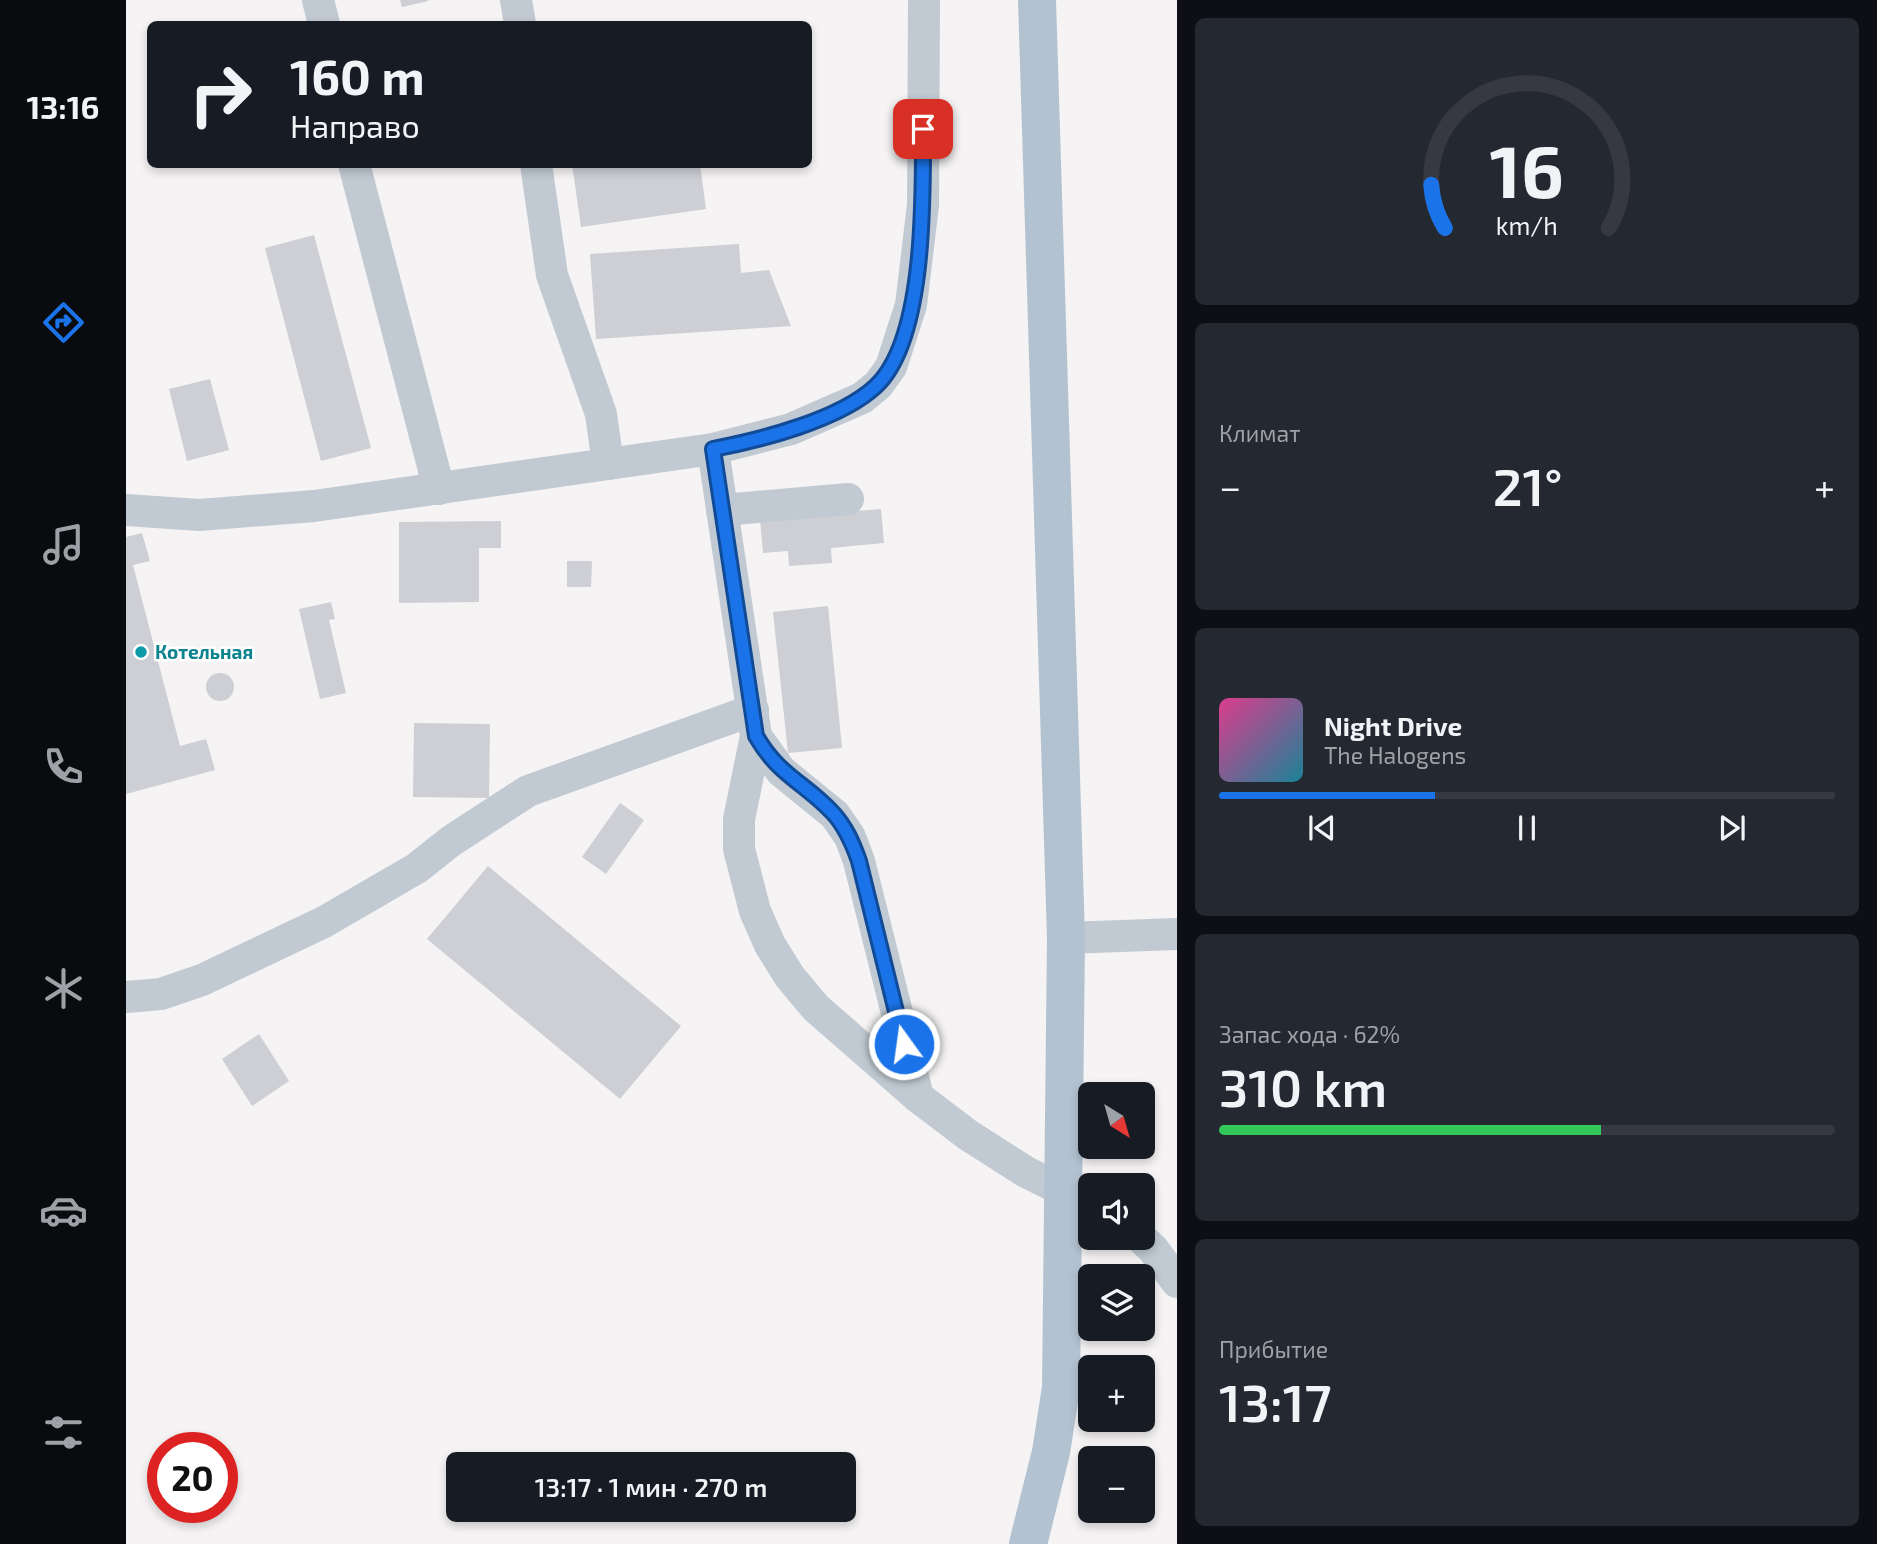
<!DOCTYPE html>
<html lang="ru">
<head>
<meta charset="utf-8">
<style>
  :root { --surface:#171b24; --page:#242831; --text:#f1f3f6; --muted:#9ea1a6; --line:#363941; --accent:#1a73e8 }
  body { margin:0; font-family:"Exo 2",sans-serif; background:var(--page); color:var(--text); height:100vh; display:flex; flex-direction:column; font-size:26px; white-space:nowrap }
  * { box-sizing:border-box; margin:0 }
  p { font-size:23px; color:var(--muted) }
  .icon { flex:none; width:38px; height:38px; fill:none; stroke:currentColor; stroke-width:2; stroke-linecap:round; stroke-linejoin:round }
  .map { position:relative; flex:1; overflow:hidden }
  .drawer { display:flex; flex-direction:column; gap:18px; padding:18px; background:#0d0f14; width:700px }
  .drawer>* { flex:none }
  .hud { position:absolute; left:21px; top:21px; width:665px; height:147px; border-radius:10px; box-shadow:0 4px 10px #0003; background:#171b24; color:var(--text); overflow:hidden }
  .needle { width:46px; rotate:143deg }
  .buttons { position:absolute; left:952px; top:1082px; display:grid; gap:14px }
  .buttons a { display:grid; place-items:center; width:77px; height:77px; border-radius:10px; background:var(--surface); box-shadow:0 4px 10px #0003; font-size:35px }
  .speed { position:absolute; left:21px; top:1432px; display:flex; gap:14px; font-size:35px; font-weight:700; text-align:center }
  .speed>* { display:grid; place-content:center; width:91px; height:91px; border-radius:50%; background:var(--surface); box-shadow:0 4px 10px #0003; line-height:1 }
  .speed .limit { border:10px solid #d22; background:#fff; color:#111 }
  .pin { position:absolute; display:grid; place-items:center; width:60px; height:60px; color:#fff; margin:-30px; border-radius:14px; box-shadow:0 4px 10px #0006 }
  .me { position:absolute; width:77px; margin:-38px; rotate:346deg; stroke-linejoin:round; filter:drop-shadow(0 0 5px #0008) }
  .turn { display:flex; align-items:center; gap:24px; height:147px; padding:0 28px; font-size:32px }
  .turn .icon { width:91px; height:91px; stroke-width:2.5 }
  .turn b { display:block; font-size:49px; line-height:60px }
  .big { font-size:52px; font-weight:600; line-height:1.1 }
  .drawer .card { flex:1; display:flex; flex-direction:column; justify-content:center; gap:10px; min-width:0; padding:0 24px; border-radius:10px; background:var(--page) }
  .drawer .dial { align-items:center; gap:0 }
  .dial svg { height:182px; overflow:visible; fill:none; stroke:var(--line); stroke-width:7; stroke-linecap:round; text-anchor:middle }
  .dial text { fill:var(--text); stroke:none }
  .song { display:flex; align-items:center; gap:21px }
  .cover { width:84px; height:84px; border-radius:10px; background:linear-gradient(135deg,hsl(330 70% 55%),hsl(190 70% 35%)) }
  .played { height:7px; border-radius:4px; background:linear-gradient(90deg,var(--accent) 35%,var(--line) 35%) }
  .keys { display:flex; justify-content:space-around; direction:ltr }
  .heat { display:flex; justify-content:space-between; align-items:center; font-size:38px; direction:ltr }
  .charge { height:10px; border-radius:5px; background:linear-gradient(90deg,#34c759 62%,var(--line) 0) }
  .trip { position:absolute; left:320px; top:1452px; width:410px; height:70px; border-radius:10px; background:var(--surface); box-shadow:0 4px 10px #0003; font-weight:600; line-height:70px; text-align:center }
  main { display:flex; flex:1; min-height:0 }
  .tabs { display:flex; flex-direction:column; width:126px; justify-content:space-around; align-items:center; background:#090b0e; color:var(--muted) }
  .tabs .icon { width:49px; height:49px }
  .tabs .selected { color:var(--accent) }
  .tabs b { font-size:32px; color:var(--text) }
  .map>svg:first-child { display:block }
</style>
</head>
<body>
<main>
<nav class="tabs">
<b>13:16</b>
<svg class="icon selected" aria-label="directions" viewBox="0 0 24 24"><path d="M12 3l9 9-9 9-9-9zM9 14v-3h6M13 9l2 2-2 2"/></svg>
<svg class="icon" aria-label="music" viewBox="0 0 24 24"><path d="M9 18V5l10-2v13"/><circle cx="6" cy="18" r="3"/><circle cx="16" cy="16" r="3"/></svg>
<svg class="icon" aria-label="phone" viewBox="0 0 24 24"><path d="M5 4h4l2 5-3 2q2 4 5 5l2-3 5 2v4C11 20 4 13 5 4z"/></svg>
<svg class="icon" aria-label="climate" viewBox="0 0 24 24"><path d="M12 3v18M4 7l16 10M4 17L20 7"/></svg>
<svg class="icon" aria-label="car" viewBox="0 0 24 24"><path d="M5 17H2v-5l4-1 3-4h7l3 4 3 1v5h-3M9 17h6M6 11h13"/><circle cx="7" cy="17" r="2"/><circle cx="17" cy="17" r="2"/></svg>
<svg class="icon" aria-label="filters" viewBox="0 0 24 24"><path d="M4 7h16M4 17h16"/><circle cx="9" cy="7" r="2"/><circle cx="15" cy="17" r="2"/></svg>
</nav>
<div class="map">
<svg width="1051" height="1544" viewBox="0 0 1051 1544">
  <rect width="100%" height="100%" fill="#f5f3f3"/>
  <!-- building -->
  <g fill="#cdcfd5">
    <path d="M274 0H302V1L276 7Z"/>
    <path d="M446 164H574L580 209 455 227Z"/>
    <path d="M188 235 245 448 195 461 139 248Z"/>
    <path d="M613 244 615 273 643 270 665 326 470 339 464 254Z"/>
    <path d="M84 379 103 450 61 461 43 389Z"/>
    <path d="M755 509 758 543 705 548 706 563 663 566 662 551 637 553 634 519Z"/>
    <path d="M375 521V548H353V602L273 603V522Z"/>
    <path d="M16 533 24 561 7 565 54 746 80 739 89 770 0 794V537Z"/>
    <path d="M441 561H466L465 587H441Z"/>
    <path d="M205 602 209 619 203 620 220 693 194 699 173 609Z"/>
    <path d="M702 606 716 748 662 753 647 612Z"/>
    <circle cx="94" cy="687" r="14"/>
    <path d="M288 723 364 724 363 798 287 797Z"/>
    <path d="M494 803 518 820 480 874 456 857Z"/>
    <path d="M362 866 555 1026 494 1099 301 939Z"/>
    <path d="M133 1034 163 1081 126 1106 96 1059Z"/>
  </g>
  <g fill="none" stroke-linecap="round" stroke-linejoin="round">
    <!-- minor -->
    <g stroke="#c1cad2" stroke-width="32">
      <path d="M192 0 198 24"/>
      <path d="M390 0 394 24"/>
      <path d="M228 164 313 489"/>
      <path d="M410 164 426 275 475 414 482 464"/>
      <path d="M587 449 630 736 613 819V849L629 911 644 945 664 977 690 1008 792 1097 842 1135 900 1172 964 1204"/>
      <path d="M0 510 73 515 188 506 587 449 665 429 736 398 752 385 765 367 785 305 797 205 798 0"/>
      <path d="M596 510 722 499"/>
      <path d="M630 736 655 771 709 815 724 837 733 861 792 1097"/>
      <path d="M940 938 1051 934"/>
      <path d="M0 997 35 994 76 980 198 922 291 868 325 841 402 791 627 710"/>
      <path d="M1014 1237 1027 1249 1051 1282"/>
    </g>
    <!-- major -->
    <path stroke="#b3c2d1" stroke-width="38" d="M902 1544 925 1452 935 1388 940 938 911 0"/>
  </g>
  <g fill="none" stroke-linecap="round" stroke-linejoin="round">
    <!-- route casing -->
    <g stroke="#114b97" stroke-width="18">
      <path id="route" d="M778 1044 733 861C727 844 720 827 707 813 678 782 653 776 630 736L587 449C634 440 714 420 750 386 800 339 797 194 797 129"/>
    </g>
    <!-- route -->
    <use href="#route" stroke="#1a73e8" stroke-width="12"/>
  </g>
  <!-- markers -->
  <circle fill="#0f9aa8" stroke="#fff" stroke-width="2.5" cx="15" cy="652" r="7"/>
  <g text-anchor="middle" stroke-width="5" stroke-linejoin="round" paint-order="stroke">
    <!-- culture labels -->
    <g font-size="19" font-weight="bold" fill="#0d838f" stroke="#fff" text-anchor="start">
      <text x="29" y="659">Котельная</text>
    </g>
  </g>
</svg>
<div class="buttons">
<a><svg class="needle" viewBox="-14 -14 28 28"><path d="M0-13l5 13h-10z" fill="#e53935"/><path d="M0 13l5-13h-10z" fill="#9ea1a6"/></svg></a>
<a><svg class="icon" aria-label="sound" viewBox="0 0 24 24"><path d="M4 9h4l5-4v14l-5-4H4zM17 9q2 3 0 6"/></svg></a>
<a><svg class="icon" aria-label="layers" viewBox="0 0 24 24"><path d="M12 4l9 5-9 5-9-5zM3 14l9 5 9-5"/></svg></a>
<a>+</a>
<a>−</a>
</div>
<div class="speed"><div class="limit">20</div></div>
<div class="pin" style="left:797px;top:129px;background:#d93025"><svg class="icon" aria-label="arrive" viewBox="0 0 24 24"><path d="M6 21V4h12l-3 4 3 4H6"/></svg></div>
<svg class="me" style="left:778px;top:1044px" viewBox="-20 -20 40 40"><circle r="17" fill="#1a73e8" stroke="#fff" stroke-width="3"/><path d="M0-11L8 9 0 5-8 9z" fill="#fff"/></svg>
<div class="trip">13:17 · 1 мин · 270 m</div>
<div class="hud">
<div class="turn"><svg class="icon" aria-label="right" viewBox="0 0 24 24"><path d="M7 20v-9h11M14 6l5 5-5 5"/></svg><div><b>160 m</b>Направо</div></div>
</div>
</div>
<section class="drawer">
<div class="card dial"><svg viewBox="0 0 100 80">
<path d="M14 69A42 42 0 1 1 86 69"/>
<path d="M14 69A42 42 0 0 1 8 50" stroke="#1a73e8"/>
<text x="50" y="56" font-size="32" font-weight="700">16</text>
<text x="50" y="72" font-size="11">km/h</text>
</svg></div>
<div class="card"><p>Климат</p>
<div class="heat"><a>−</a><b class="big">21°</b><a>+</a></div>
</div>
<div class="card">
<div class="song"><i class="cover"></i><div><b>Night Drive</b><p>The Halogens</p></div></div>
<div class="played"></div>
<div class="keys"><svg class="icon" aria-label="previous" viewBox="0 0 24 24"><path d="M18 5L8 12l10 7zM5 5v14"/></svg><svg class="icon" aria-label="pause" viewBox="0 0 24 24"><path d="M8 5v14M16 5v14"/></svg><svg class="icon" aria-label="next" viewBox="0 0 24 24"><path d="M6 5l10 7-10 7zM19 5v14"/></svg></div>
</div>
<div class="card"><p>Запас хода · 62%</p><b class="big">310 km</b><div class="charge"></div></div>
<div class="card"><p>Прибытие</p><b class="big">13:17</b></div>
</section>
</main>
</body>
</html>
